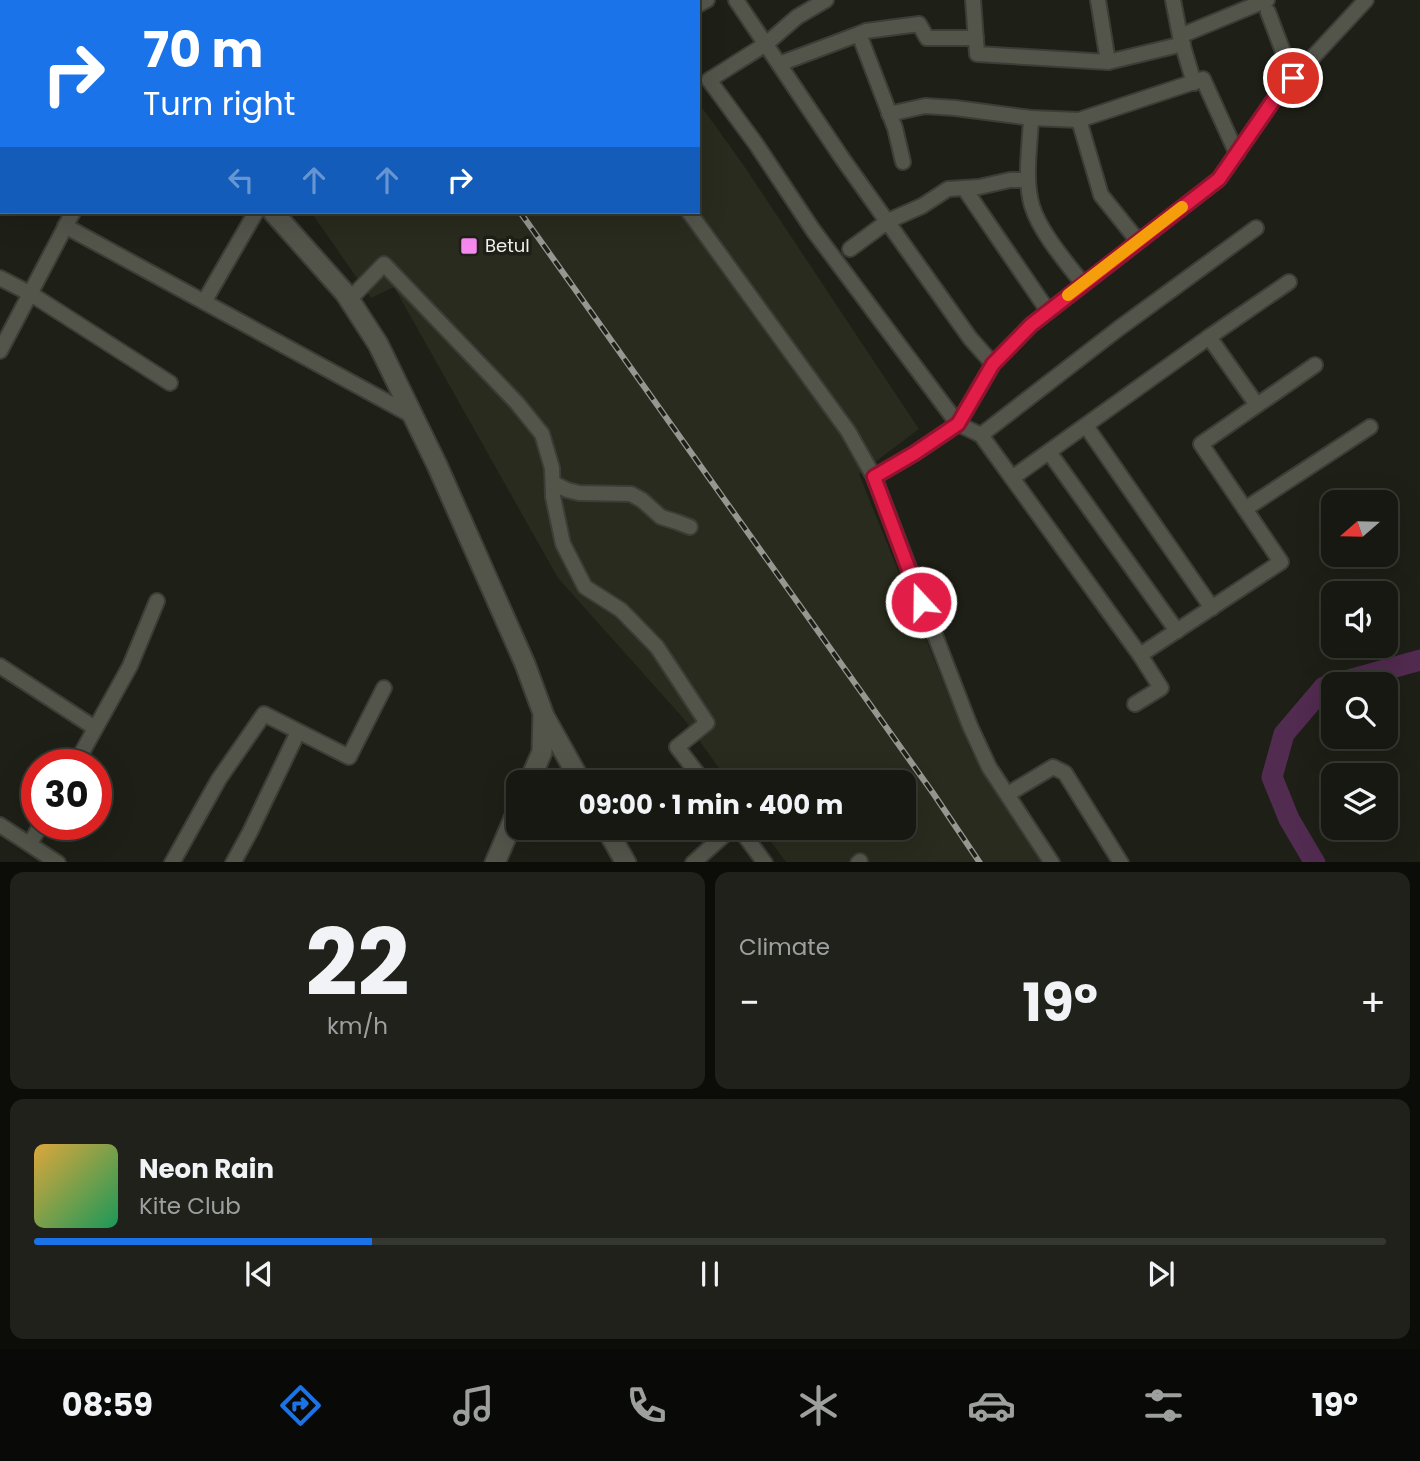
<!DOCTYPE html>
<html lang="en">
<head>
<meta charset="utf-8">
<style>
  :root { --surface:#161811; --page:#1f211a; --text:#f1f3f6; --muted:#9ea09f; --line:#353731; --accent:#1a73e8 }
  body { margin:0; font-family:Poppins,sans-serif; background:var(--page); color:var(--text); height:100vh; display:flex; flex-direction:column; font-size:26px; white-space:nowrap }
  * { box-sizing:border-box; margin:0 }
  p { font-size:23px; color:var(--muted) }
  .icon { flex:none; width:38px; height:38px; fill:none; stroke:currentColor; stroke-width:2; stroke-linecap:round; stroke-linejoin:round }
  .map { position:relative; height:862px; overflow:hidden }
  .side { display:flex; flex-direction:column; gap:10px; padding:10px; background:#0c0d09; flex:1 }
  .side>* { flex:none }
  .top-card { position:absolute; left:0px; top:0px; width:700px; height:214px; box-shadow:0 7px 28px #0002,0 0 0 2px var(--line); background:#1a73e8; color:#fff; overflow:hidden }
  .needle { width:46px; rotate:250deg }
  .fabs { position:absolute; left:1321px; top:490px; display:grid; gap:14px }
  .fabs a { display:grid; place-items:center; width:77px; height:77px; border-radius:14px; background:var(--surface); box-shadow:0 7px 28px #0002,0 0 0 2px var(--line); font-size:35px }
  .speed { position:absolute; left:21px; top:749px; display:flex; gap:14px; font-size:35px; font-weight:700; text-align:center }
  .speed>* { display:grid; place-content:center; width:91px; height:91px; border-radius:50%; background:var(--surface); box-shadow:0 7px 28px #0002,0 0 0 2px var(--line); line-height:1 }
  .speed .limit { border:10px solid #d22; background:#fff; color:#111 }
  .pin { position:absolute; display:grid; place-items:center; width:60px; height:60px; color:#fff; margin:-30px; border:4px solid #fff; border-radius:50%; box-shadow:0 2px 7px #0007 }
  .me { position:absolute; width:77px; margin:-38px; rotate:339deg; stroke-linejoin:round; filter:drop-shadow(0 0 5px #0008) }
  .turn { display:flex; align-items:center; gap:24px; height:147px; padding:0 28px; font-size:32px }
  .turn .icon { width:91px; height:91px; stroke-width:2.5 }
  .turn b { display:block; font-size:49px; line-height:60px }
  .lanes { display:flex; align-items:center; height:66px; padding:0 28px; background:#0003; justify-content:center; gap:35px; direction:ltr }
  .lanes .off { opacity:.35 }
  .big { font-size:52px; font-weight:700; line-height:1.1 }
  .side .tile { flex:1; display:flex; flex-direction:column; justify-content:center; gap:10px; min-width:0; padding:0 24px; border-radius:14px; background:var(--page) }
  .side .dial { align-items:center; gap:0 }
  .dial b { font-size:91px; line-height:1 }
  .song { display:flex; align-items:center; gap:21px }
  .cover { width:84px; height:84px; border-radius:10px; background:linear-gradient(135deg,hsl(40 70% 55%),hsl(150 70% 35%)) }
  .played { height:7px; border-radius:4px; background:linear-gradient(90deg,var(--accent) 25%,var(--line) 25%) }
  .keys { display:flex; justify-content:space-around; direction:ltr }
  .heat { display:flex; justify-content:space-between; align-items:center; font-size:38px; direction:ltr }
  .side .tiles { flex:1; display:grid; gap:10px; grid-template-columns:1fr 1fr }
  .tile:last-child { grid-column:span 2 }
  .trip { position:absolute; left:506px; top:770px; width:410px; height:70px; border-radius:14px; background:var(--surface); box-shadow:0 7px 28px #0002,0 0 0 2px var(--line); font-weight:700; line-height:70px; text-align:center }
  .dock { display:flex; height:112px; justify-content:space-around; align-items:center; background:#090a07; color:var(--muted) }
  .dock .icon { width:49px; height:49px }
  .dock .active { color:var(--accent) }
  .dock b { font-size:32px; color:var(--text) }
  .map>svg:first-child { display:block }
</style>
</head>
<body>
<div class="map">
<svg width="1420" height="863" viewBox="0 0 1420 863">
  <rect width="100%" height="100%" fill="#1e2017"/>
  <!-- built -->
  <g fill="#282b1d">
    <path d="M165 0H624L626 2H166Z"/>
    <path d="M698 102 742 163 919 429 859 474 971 751 1041 862H786L761 828H903V782H729L684 719 558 578 394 287 371 298 311 212H698Z"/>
  </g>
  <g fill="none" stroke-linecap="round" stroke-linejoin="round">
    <!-- river -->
    <g stroke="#522b50" stroke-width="21">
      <path d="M1334 684 1420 660"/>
      <path d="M1315 863 1289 819 1272 777 1284 734 1324 687 1334 684"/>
    </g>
    <!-- street casing -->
    <g stroke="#3b3d37" stroke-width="18">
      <g id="street">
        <path d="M212 0 213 2"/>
        <path d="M508 0 509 2"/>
        <path d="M736 0 842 158 970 338 993 364"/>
        <path d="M826 0 797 17 766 44 709 80 756 144 813 230 958 424 981 435 1140 655 1281 562 1201 444 1315 365"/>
        <path d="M973 0 977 54 1108 62"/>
        <path d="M1098 0 1108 62 1183 44"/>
        <path d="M1173 0 1180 36 1194 83"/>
        <path d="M603 2 606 0"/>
        <path d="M698 5 707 0"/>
        <path d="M1268 12 1293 78"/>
        <path d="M859 34 866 31 919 24 927 38H976"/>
        <path d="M1180 36 1267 0"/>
        <path d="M779 64 859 34 895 128 903 162"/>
        <path d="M889 114 925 106 955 108 1031 118C1030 146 1024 179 1032 206 1040 232 1066 262 1083 284"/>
        <path d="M1031 118 1079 120 1203 79 1237 154"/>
        <path d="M1079 120 1101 195 1138 241"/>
        <path d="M0 184 2 180"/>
        <path d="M964 188 1048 311"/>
        <path d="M689 212 848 431 874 477 970 726 989 767 1052 863"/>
        <path d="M65 226 413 416"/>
        <path d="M850 249 888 221 922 206 948 189 979 187 1010 180H1028"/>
        <path d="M0 278 31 294 170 383"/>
        <path d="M349 300 384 264 517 403 542 434 552 468 553 497 563 544 585 587 621 610 657 647 707 723 677 747 704 782"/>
        <path d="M204 302 256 212"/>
        <path d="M1209 337 1289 282"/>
        <path d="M0 351 73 212"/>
        <path d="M1086 426 1212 608"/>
        <path d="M981 435 1118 329 1256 228"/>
        <path d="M1049 452 1177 631"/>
        <path d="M874 477 915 453 958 424 993 364 1031 325 1219 179 1275 98 1366 0"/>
        <path d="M1012 478 1209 337 1257 405"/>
        <path d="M553 483 567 490 579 493 631 494 642 500 661 517 677 522 690 527"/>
        <path d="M1245 509 1370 427"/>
        <path d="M0 666 95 728"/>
        <path d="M1135 704 1161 688 1140 655"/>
        <path d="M75 765 130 666 157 601"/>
        <path d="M1008 794 1053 767 1065 773 1121 863"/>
        <path d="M0 825 58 863"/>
        <path d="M739 828 765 863"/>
        <path d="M30 844 41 824"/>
        <path d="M172 863 219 779 264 714 349 757 384 688"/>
        <path d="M233 863 250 832 298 732"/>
        <path d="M693 863 732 828"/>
        <path d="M858 863 860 861"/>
      </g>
    </g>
    <!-- secondary casing -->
    <g stroke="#3b3d37" stroke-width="23">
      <g id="secondary">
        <path d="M34 0 36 2"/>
        <path d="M273 212 345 293 378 344 437 465 525 664 543 713 542 752 529 782"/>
        <path d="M544 716 581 782"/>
        <path d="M606 828 626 863"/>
        <path d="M495 863 518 809"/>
      </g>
    </g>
    <!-- street -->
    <use href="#street" stroke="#53554b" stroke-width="14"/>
    <!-- secondary -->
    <use href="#secondary" stroke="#53554b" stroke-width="19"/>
    <!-- rail casing -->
    <g stroke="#969791" stroke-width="6">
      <g id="rail">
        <path d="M370 0 371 2"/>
        <path d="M520 212 933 793 980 863"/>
      </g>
    </g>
    <!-- rail -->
    <use href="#rail" stroke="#1e2017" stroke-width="3.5" stroke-dasharray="10" stroke-linecap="butt"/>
  </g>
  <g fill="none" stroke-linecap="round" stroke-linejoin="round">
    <!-- route casing -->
    <g stroke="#92132f" stroke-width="18">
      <path id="route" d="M921 602 874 477 915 453 958 424 993 364 1031 325 1219 179 1275 98 1293 78"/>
    </g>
    <!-- route -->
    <use href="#route" stroke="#e11d48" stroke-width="12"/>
    <!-- slow -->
    <path stroke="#f59e0b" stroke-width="12" d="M1068 295 1182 207"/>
  </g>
  <!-- markers -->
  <rect fill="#f589ee" stroke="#1e2017" stroke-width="2.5" x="460" y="237" width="18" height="18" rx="3.5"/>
  <g text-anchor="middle" stroke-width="7" stroke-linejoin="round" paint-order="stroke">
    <!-- poi labels -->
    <g font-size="18" fill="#f1f2ed" stroke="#1e2017" text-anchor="start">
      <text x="485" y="252">Betul</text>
    </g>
  </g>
</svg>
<div class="fabs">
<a><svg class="needle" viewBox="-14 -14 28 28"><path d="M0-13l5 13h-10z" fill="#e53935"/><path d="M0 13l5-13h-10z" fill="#9ea09f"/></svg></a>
<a><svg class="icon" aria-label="sound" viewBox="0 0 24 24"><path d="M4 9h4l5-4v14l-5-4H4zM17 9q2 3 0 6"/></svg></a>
<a><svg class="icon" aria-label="search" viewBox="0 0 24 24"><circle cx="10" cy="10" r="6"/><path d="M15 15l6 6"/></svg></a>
<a><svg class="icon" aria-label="layers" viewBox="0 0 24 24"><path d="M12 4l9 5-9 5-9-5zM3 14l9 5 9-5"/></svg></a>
</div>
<div class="speed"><div class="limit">30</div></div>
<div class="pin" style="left:1293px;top:78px;background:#d93025"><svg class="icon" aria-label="arrive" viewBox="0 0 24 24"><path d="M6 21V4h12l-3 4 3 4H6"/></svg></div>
<svg class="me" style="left:921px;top:602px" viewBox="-20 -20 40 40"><circle r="17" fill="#e11d48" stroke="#fff" stroke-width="3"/><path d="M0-11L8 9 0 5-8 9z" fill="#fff"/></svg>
<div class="trip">09:00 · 1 min · 400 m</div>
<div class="top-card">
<div class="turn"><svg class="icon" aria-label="right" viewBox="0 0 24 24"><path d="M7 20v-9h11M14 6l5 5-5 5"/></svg><div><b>70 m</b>Turn right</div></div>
<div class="lanes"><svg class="icon off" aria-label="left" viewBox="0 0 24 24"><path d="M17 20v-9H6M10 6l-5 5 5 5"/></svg><svg class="icon off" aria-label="ahead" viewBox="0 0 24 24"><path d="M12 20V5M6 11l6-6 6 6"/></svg><svg class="icon off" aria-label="ahead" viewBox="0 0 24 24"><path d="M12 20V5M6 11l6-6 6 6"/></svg><svg class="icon" aria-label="right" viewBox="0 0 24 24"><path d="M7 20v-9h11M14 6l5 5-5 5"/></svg></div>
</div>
</div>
<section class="side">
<div class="tiles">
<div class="tile dial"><b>22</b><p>km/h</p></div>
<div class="tile"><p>Climate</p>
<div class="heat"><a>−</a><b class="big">19°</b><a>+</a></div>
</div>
<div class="tile">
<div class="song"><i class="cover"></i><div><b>Neon Rain</b><p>Kite Club</p></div></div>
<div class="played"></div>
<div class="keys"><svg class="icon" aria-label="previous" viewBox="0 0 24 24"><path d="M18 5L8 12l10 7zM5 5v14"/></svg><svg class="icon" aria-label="pause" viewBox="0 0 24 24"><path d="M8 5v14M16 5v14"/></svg><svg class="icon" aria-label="next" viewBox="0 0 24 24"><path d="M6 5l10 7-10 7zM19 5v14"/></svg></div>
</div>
</div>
</section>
<nav class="dock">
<b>08:59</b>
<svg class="icon active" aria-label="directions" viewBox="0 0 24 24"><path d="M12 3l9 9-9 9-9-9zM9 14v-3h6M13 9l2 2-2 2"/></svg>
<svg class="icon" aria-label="music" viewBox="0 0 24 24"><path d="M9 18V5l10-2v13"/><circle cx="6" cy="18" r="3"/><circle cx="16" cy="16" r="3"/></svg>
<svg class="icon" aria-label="phone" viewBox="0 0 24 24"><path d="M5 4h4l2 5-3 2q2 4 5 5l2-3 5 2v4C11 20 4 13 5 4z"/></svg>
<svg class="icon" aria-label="climate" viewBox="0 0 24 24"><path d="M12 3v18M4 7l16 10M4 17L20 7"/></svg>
<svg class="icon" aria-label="car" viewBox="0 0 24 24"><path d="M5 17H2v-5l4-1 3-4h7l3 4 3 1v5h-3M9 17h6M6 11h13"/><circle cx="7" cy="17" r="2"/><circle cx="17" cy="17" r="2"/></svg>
<svg class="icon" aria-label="filters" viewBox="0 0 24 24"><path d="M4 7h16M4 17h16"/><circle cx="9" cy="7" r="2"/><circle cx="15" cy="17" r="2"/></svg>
<b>19°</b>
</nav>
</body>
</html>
